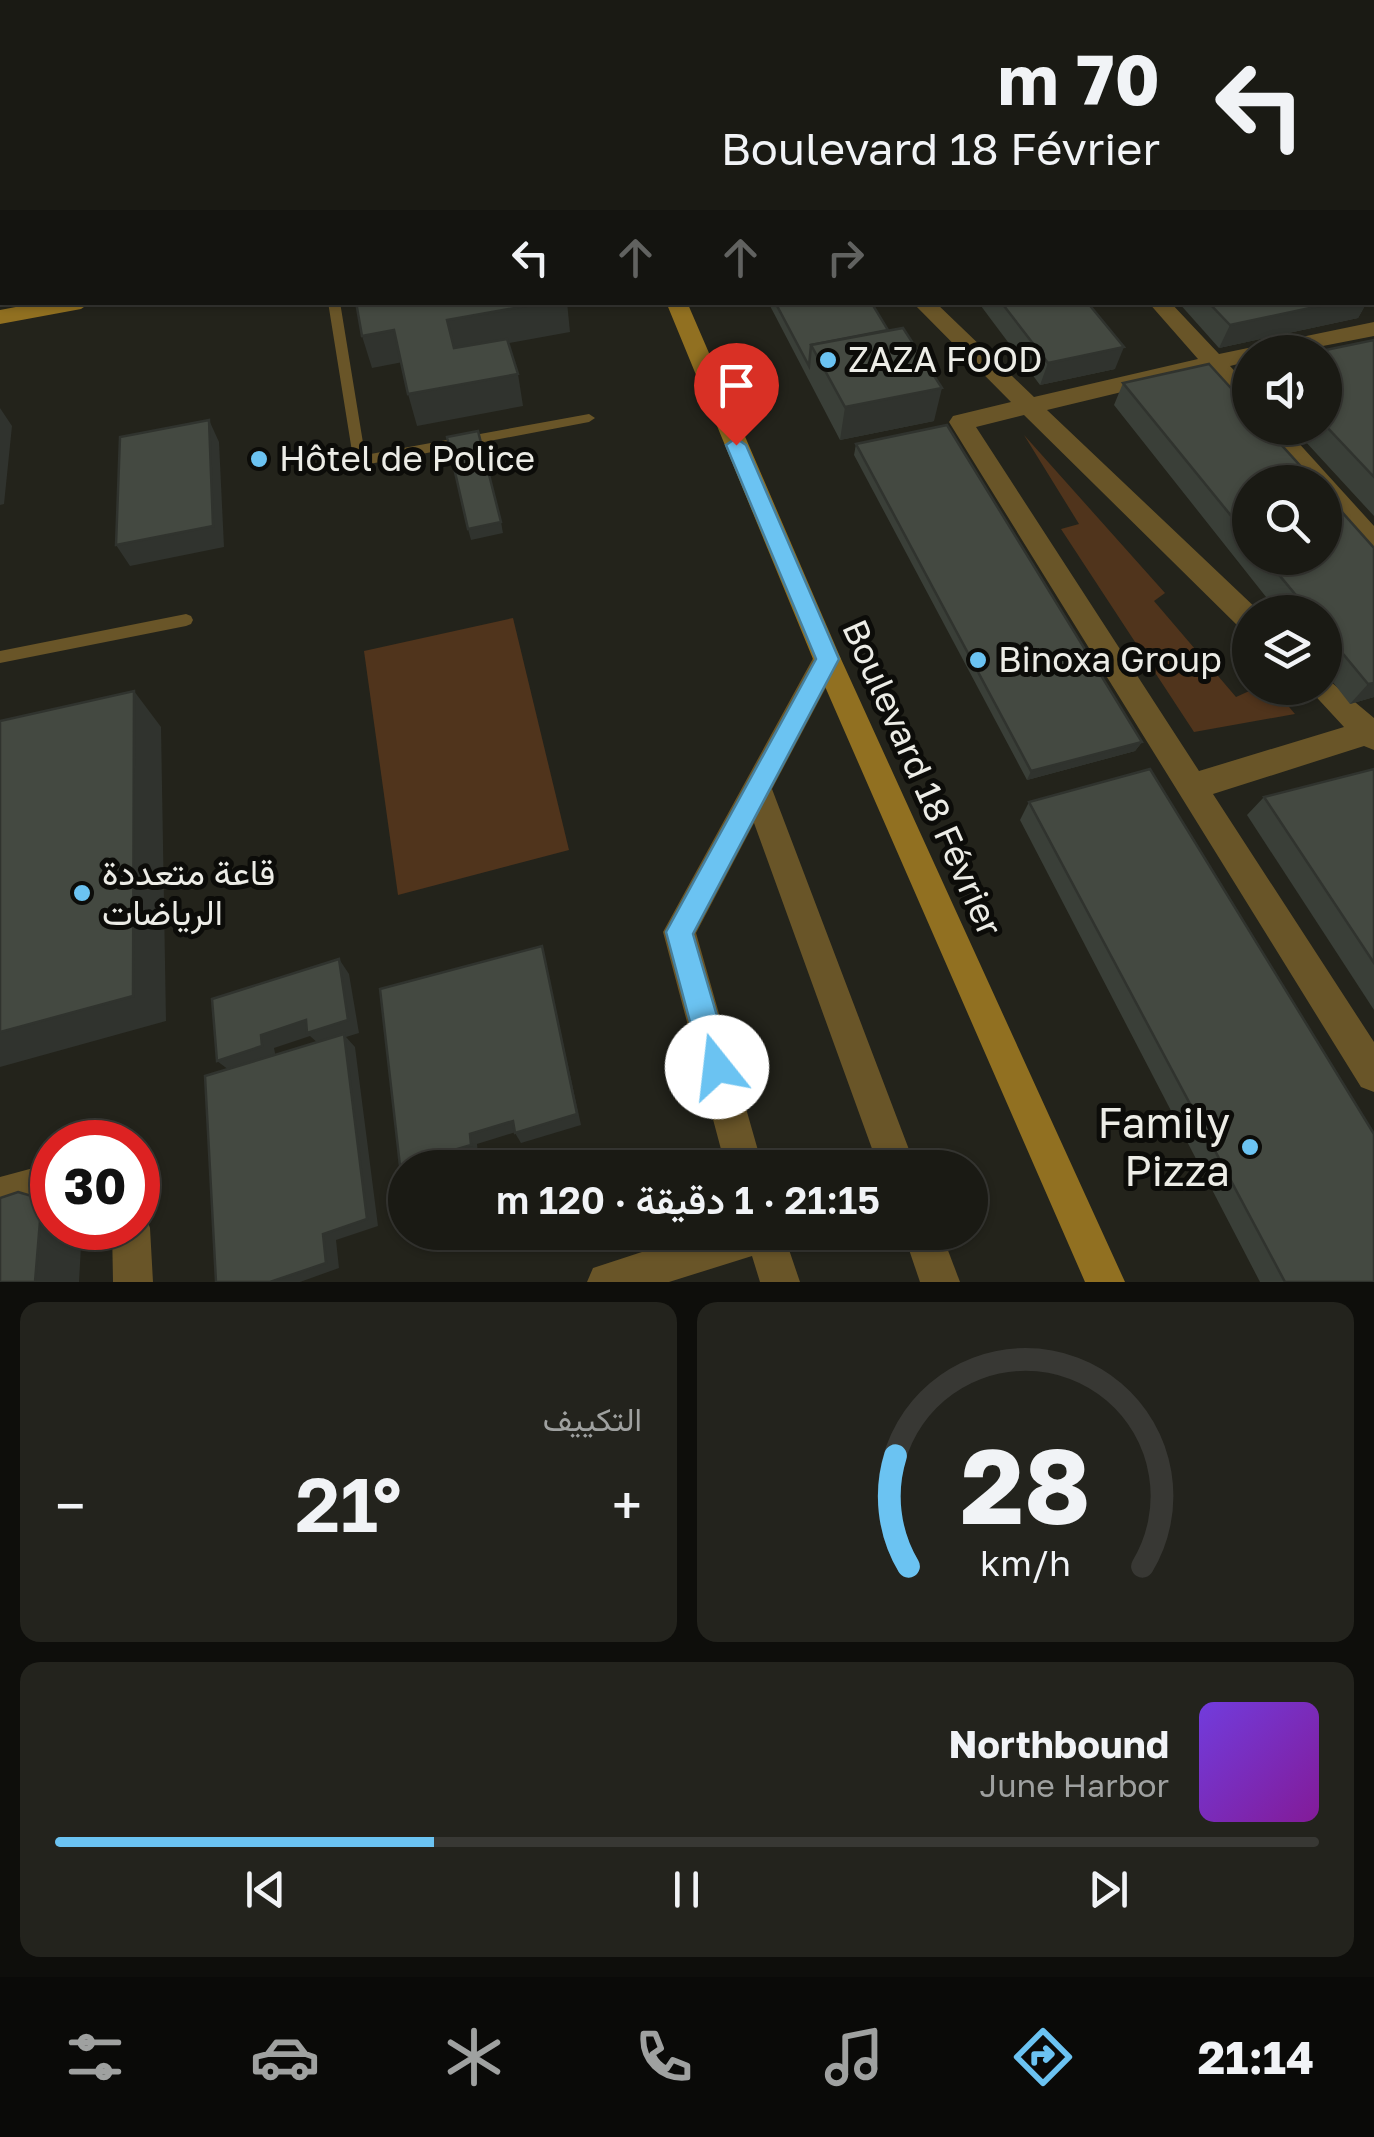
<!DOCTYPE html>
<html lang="ar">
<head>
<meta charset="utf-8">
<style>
  :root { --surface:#1a1a14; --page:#23231d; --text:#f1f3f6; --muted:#9fa1a0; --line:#383834; --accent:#6bc3f2 }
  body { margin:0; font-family:"Golos Text",Vazirmatn,sans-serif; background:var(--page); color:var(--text); direction:rtl; height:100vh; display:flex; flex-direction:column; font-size:38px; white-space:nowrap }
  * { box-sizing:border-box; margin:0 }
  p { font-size:32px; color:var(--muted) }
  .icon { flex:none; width:55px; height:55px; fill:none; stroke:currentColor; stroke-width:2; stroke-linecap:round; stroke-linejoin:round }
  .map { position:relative; height:1282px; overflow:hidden; direction:ltr }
  .drawer { display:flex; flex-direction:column; gap:20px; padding:20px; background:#0e0e0b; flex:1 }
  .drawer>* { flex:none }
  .guide { position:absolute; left:0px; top:0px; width:1375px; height:305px; box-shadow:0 2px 8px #0004,0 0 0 2px var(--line); direction:rtl; background:#1a1a14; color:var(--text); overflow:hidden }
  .controls { position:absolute; left:1232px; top:335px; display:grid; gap:20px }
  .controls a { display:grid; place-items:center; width:110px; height:110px; border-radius:50%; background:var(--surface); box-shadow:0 2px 8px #0004,0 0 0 2px var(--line); font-size:50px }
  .speed { position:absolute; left:30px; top:1120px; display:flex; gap:20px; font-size:50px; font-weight:700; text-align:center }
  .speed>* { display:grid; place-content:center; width:130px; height:130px; border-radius:50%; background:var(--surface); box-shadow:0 2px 8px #0004,0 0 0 2px var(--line); line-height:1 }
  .speed .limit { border:15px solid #d22; background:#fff; color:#111 }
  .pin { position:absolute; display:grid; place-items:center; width:85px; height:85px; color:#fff; margin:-102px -42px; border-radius:50% 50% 50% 0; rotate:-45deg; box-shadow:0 0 10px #0007 }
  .pin .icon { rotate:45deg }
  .me { position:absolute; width:110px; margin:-55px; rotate:344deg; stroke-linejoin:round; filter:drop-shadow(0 0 8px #0008) }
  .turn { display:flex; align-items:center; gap:35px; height:210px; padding:0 50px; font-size:45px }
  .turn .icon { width:130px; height:130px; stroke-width:2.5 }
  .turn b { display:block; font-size:70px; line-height:85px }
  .lanes { display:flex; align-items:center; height:95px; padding:0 50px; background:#0003; justify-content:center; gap:50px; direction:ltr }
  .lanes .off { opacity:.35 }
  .big { font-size:75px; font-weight:600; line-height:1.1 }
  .drawer .card { flex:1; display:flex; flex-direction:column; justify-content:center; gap:15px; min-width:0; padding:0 35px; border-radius:20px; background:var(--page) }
  .drawer .dial { align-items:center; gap:0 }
  .dial svg { height:260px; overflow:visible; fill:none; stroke:var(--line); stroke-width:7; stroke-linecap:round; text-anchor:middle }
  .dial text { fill:var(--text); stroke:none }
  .song { display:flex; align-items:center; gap:30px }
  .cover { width:120px; height:120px; border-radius:15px; background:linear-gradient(135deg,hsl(260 70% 55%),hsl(290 70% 35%)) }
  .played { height:10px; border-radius:5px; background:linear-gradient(90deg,var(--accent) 30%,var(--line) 30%) }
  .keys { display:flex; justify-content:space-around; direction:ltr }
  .heat { display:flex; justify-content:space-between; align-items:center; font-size:55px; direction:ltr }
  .drawer .tiles { flex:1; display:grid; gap:20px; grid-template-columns:1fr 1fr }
  .card:last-child { grid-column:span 2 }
  .trip { position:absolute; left:388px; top:1150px; width:600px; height:100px; border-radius:50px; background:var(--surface); box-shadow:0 2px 8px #0004,0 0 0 2px var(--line); font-weight:600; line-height:100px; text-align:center; direction:rtl }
  .dock { display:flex; height:160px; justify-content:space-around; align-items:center; background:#0a0a08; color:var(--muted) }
  .dock .icon { width:70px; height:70px }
  .dock .selected { color:var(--accent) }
  .dock b { font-size:45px; color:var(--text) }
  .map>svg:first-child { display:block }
</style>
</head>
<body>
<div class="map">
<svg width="1374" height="1282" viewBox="0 0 1374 1282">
  <rect width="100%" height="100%" fill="#23231b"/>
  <!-- green -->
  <g fill="#50341c">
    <path d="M1024 435 1165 593 1154 601 1236 697 1256 688H1273L1295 714 1194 732 1061 529 1079 524Z"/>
    <path d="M513 618 569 850 398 895 364 651Z"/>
  </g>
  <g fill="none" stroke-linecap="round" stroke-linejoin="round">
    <!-- service -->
    <g fill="#695528" fill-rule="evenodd">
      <path d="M182 0H207L203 2H180Z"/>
      <rect x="0" y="20" width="2" height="6"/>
      <path d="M2 119V125L0 126V120Z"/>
      <path d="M328 302H340L365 455 589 414 595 418 589 422 359 466 354 464Z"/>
      <path d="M186 614 191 616 193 620 191 624 186 626 0 663V651Z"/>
    </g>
    <!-- minor -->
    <g fill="#695528" fill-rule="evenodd">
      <path d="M1215 0H1232L1234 2H1217Z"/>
      <path d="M1372 288H1374V302L1372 301Z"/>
      <path d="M912 302H935L1034 397 1198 359 1148 302H1170L1219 354 1374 322V336L1292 352H1250V361L1230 366 1250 388V410L1242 408 1209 371 1047 410 1260 612H1250V631L1240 628 1024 415 976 427 1199 771 1344 727 1308 688H1325V677L1374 718V750L1364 746 1213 794 1374 1042V1092L1361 1087 949 422 953 416 1011 402Z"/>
      <path d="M1261 428H1285L1374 526V550L1363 548 1325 504V482H1307Z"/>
      <path d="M827 648 837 651 841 659 772 789 916 1168H879L754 823 696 933 763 1168H726L663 932 817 651Z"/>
      <path d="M903 1232H941L960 1282H920Z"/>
    </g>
    <!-- tertiary -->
    <g fill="#695528" fill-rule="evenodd">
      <path d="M986 0H1003L1005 2H988Z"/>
      <path d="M1038 0H1054L1056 2H1040Z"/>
      <path d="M52 1163V1201L0 1215V1177Z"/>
      <path d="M138 1212 145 1214 150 1228 153 1282H113L112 1228H138Z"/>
      <path d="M703 1232H783L800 1282H760L752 1256 669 1282H587L593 1268Z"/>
    </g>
    <!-- secondary -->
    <g fill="#917021" fill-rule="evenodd">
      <path d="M1374 81V92H1372V81Z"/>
      <path d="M42 302H91L81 309 0 324V310Z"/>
      <path d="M666 302H687L841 659 1125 1282H1085L813 659Z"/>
    </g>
  </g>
  <!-- wall -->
  <g fill="#3a3f38">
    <rect x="500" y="0" width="110" height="2"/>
    <path d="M1062 0H1212L1211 2H1065Z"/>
    <path d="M1239 0H1374V72H1372V2H1243Z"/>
    <path d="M1374 216V272L1372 271V217Z"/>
    <path d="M768 302H871L934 421 840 440Z"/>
    <path d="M978 302H1087L1115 369 1040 385Z"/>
    <path d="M1178 302H1367L1358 318 1219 348Z"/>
    <path d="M1374 340V516L1293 428H1325V352Z"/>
    <path d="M1123 383 1250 482V558H1325L1374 548V697L1350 704 1325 672V612H1278L1114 405Z"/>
    <path d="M856 444 1142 742 1135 751 1027 780 854 455Z"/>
    <path d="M1374 769V1010L1247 815 1264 797Z"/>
    <path d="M1029 802 1374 1282H1260L1020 820Z"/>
  </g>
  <!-- shaded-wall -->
  <g fill="#30332e">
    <rect x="512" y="0" width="12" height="2"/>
    <path d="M526 0H610V2H527Z"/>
    <path d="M1151 0H1212L1211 2H1150Z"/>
    <path d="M2 172V234H0V173Z"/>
    <path d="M549 302H567L570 332 454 353 447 320Z"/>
    <path d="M1338 302H1367L1358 318 1219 348 1230 325Z"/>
    <path d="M394 330 403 362 372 368 362 336Z"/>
    <path d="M1124 347 1115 369 1040 385 1048 363Z"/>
    <path d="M518 374 523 406 417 426 408 394Z"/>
    <path d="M942 388 934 421 840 440 845 407Z"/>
    <path d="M0 408 12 426 4 504 0 505Z"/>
    <path d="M209 420 219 442 224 547 130 566 116 545Z"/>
    <path d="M501 522 503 533 471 540 468 529Z"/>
    <path d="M1374 683V697L1350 704 1368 684Z"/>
    <path d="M134 691 161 727 166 1021 0 1067V1032Z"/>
    <path d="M1142 742 1135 751 1027 780 1031 771Z"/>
    <path d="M542 946 581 1125 521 1143 515 1133Z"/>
    <path d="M339 959 349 974 359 1033 346 1037 355 1047 378 1226 336 1240 339 1268 300 1282H270L323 1234 320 1045 310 1036 274 1048 276 1058 233 1073 217 1061 261 1035Z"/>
    <path d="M513 1121 519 1131 477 1144 478 1154 433 1168H405V1170L400 1166 470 1134Z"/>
    <path d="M32 1196 52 1203V1228H82L79 1282H35Z"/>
  </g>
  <!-- building -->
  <g fill="#444941" stroke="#30332e" stroke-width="2.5">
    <path d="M1089 0H1163L1166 2H1091Z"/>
    <path d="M1276 0H1374V51L1372 52V2H1275H1278Z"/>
    <path d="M1372 95 1374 96V143H1372Z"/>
    <path d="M0 143H2V172L0 173Z"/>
    <path d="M1374 150V180H1372V151Z"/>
    <path d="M1374 216V239L1372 237V217Z"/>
    <path d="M356 302H549L447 320 454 348 507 339 518 374 408 394 394 330 362 336Z"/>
    <path d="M775 302H871L888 330 811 345 809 366Z"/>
    <path d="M1001 302H1087L1124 347 1048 363Z"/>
    <path d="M1208 302H1338L1230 325Z"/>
    <path d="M903 328 942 388 845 407 811 345Z"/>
    <path d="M1374 340V477L1325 425V352H1316Z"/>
    <path d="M1209 364 1250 409V428H1266L1315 482H1250V539L1123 383Z"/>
    <path d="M209 420 213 526 116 545 120 437Z"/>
    <path d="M947 425 1142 742 1031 771 856 444Z"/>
    <path d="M478 431 501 522 468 529 447 437Z"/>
    <path d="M1325 493 1374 548V683L1368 684 1325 632V612H1310L1265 558H1325Z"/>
    <path d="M134 691 133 996 0 1032V721Z"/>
    <path d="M1150 769 1374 1134V1282H1285L1029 802Z"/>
    <path d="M1374 769V963L1264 797Z"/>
    <path d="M542 946 577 1114 515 1133 513 1121 470 1134 471 1145 400 1166 380 989Z"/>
    <path d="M339 959 348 1020 307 1033 306 1020 261 1035 262 1046 217 1061 212 999Z"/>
    <path d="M344 1034 367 1219 323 1234 326 1263 270 1282H216L205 1076Z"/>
    <path d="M18 1192 32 1196 41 1209 35 1282H0V1198Z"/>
  </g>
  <!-- route -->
  <path fill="#6bc3f2" stroke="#467f9d" stroke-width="2.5" d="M736 438 746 445 839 659 693 934 732 1067 727 1077 717 1081 707 1077 702 1067 666 932 816 659 726 445Z"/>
  <!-- markers -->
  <g fill="#6bc3f2" stroke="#0c0c09" stroke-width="4">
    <circle cx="828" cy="360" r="10"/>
    <circle cx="259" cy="459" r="10"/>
    <circle cx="978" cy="660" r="10"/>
    <circle cx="82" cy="893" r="10"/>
    <circle cx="1250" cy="1147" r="10"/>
  </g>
  <g text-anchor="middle" stroke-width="10" stroke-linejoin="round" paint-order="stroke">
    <!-- poi labels -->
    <g font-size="35" fill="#ecece6" stroke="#0c0c09" text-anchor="start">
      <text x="848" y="372">ZAZA FOOD</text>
      <text x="279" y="471">Hôtel de Police</text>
      <text x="998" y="672">Binoxa Group</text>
      <text x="102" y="885">قاعة متعددة<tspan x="102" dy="40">الرياضات</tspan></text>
    </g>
    <!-- street labels -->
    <g font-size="35" fill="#ecece6" stroke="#0c0c09">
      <text transform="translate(922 778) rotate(66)" y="12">Boulevard 18 Février</text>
    </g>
    <!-- near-poi labels -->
    <g font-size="42" fill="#ecece6" stroke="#0c0c09" text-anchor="end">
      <text x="1230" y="1138">Family<tspan x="1230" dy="48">Pizza</tspan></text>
    </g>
  </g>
</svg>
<div class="controls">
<a><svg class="icon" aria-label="sound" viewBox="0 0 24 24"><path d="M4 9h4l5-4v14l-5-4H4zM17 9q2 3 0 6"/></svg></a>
<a><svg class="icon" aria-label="search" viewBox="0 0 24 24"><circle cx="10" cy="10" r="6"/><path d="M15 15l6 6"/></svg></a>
<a><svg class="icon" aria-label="layers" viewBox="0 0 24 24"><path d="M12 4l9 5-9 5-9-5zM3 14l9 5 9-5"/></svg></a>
</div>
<div class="speed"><div class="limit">30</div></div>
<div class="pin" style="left:736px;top:445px;background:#d93025"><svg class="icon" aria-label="arrive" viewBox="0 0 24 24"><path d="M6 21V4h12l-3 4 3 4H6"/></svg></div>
<svg class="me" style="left:717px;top:1067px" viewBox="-20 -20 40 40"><circle r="19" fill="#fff"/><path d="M0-13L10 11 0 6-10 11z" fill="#6bc3f2"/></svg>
<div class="trip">21:15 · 1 دقيقة · 120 m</div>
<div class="guide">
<div class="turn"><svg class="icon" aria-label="left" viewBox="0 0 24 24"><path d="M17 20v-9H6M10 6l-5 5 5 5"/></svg><div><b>70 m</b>Boulevard 18 Février</div></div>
<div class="lanes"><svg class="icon" aria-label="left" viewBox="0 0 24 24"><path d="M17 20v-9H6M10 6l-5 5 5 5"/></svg><svg class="icon off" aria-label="ahead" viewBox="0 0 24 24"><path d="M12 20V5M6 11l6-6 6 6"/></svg><svg class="icon off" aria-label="ahead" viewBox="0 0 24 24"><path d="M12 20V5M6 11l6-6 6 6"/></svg><svg class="icon off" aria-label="right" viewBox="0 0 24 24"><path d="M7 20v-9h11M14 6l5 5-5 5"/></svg></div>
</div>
</div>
<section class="drawer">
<div class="tiles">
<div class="card dial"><svg viewBox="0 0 100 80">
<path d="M14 69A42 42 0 1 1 86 69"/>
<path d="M14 69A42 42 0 0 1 10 35" stroke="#6bc3f2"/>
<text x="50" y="56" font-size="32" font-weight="700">28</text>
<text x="50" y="72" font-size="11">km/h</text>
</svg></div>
<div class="card"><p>التكييف</p>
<div class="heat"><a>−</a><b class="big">21°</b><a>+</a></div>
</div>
<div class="card">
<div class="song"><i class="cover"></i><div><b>Northbound</b><p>June Harbor</p></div></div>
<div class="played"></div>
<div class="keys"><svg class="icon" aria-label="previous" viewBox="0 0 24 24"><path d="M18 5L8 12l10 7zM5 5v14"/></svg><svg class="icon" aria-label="pause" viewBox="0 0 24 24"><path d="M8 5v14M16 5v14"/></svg><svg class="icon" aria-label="next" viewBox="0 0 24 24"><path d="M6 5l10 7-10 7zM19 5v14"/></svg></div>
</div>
</div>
</section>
<nav class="dock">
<b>21:14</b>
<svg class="icon selected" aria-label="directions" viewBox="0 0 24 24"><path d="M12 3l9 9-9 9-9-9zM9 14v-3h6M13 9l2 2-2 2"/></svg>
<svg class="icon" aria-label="music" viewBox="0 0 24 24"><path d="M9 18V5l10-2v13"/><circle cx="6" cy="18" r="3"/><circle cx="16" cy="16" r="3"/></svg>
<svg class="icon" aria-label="phone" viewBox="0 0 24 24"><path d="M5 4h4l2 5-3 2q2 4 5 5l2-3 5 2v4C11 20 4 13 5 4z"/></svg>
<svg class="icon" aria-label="climate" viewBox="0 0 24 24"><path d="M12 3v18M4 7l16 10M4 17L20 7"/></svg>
<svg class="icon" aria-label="car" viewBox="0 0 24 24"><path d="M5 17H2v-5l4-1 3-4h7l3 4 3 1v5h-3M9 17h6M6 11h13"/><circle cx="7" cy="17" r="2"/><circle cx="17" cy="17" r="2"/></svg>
<svg class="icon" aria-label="filters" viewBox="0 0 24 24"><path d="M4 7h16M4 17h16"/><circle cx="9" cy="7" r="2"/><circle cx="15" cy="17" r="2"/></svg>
</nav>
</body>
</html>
